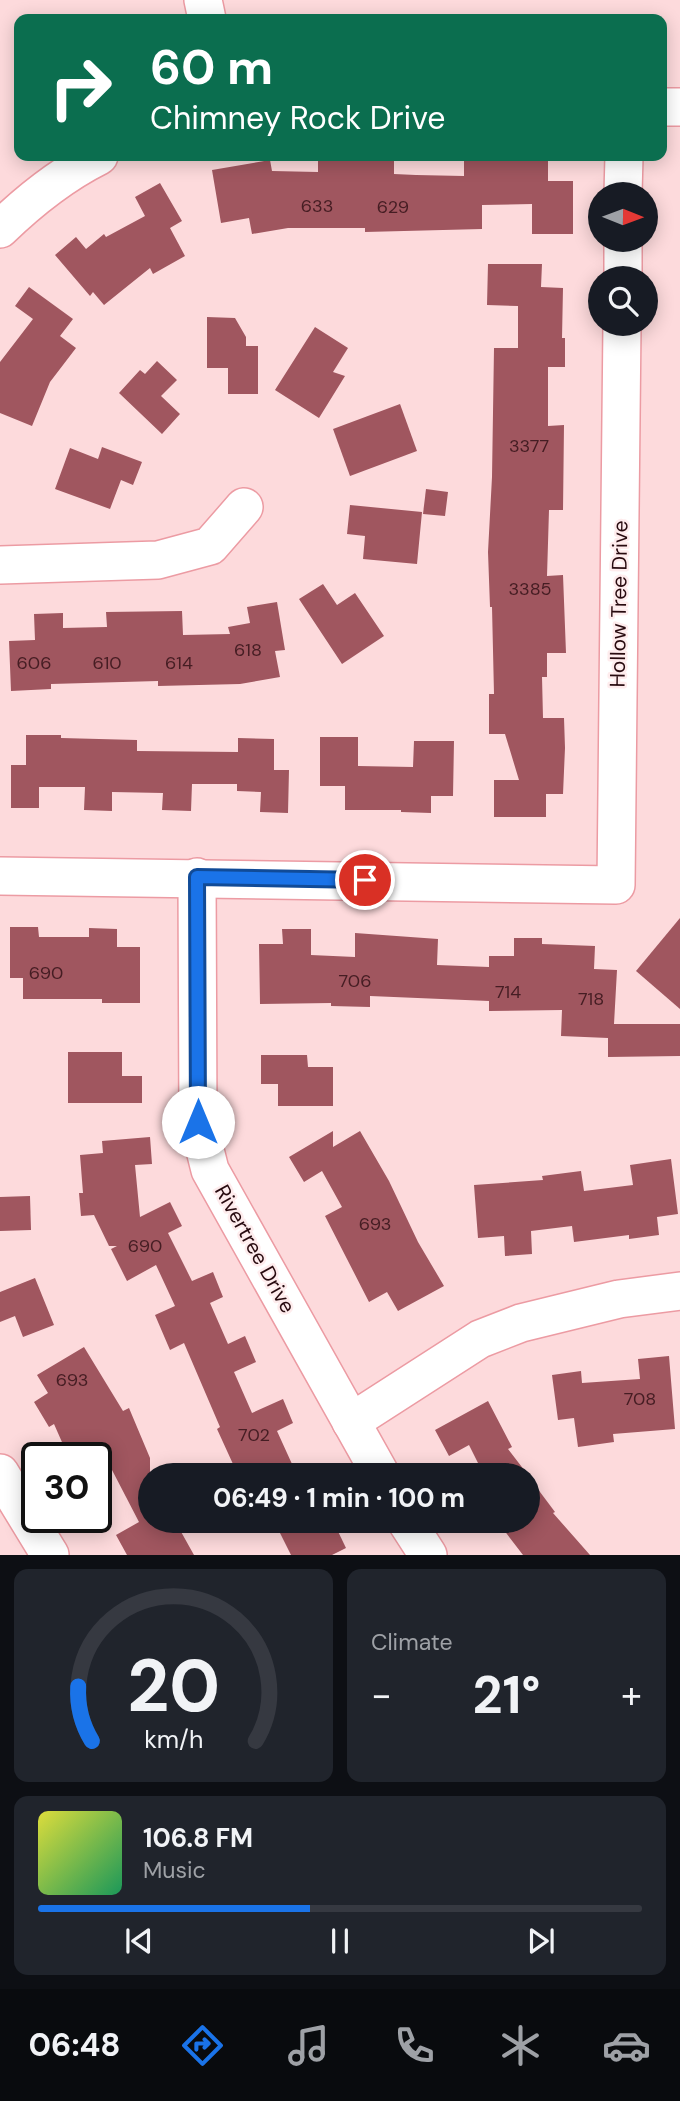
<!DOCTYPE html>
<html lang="en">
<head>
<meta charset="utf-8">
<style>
  :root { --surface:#171b24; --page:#20242c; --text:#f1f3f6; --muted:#9ea1a6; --line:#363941; --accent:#1a73e8 }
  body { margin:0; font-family:"DM Sans",sans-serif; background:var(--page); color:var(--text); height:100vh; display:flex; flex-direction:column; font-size:26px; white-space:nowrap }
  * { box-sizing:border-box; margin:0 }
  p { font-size:23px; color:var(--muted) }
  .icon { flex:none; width:38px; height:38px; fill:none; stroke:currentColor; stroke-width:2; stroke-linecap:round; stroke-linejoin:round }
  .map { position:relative; height:1555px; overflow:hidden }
  .drawer { display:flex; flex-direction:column; gap:14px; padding:14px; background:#0d0f14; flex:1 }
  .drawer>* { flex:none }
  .guide { position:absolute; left:14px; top:14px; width:653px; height:147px; border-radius:14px; box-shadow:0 4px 18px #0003; background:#0b6e4f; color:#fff; overflow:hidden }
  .needle { width:46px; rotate:91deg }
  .fabs { position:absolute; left:588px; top:182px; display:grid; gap:14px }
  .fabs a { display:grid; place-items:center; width:70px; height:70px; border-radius:50%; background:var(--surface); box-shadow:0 4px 18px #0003; font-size:35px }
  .speed { position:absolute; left:21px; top:1442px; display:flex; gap:14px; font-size:35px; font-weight:700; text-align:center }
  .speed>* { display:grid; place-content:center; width:91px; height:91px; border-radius:50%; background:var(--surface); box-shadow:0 4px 18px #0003; line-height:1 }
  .speed .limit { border:4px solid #111; border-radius:10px; background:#fff; color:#111 }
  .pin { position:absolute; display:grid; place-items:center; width:60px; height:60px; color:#fff; margin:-30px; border:4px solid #fff; border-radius:50%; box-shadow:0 2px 7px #0007 }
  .me { position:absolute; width:77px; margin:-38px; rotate:0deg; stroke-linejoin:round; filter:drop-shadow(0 0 5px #0008) }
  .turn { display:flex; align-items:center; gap:24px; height:147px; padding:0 21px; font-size:32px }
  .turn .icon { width:91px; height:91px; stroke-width:2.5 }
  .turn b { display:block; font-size:49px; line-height:60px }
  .big { font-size:52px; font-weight:700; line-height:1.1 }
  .drawer .card { flex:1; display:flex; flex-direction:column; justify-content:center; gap:10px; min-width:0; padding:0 24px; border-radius:14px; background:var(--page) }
  .drawer .dial { align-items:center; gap:0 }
  .dial svg { height:182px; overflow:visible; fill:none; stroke:var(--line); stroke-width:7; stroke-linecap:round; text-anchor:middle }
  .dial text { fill:var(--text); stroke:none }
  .song { display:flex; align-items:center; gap:21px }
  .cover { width:84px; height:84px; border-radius:10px; background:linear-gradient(135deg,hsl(60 70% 55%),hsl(150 70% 35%)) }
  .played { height:7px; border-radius:4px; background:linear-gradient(90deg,var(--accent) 45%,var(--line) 45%) }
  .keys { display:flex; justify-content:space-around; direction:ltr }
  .heat { display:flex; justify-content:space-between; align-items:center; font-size:38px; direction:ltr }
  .drawer .tiles { flex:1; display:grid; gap:14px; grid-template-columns:1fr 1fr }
  .card:last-child { grid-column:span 2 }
  .trip { position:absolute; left:138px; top:1463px; width:402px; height:70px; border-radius:35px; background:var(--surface); box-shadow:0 4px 18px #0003; font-weight:700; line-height:70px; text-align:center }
  .tabs { display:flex; height:112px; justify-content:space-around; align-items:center; background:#090b0e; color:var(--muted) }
  .tabs .icon { width:49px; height:49px }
  .tabs .current { color:var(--accent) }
  .tabs b { font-size:32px; color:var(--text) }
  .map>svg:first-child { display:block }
</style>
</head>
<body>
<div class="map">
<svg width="680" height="1555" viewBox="0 0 680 1555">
  <rect width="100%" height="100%" fill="#fddadc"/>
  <!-- building -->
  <g fill="#a0565f">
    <path d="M318 156H394V174L416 175 464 176V159L548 161V181H573V234H532V204L482 205V229L365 232V228H288L252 234 249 218 221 223 212 170 270 160 272 171 318 172Z"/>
    <path d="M160 183 182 221 170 228 185 256 153 274 150 268 104 305 93 292 90 296 55 255 76 237 86 249 104 234 106 237 145 216 135 197Z"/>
    <path d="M488 264H542L541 287 563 288 562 338H565V367H548V426L564 425 563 510H549L547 576 563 575 566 653H547V677H542L543 718H564L565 748 563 794H546V817H494V780H519L505 734H489V694H494L492 607H490L488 552 492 477 494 348H518V306L487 305Z"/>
    <path d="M29 287 73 319 60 336 76 348 50 382 32 426 0 413V362L33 319 15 306Z"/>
    <path d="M207 317 235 318 246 337V346H258V394H228V368H207Z"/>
    <path d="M315 327 348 348 333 372 345 376 319 418 275 390Z"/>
    <path d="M157 361 177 380 161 396 180 414 162 434 119 393 140 370 145 374Z"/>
    <path d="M400 404 417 451 350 476 333 429Z"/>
    <path d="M102 447 142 462 133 485 121 480 110 509 55 489 70 448 98 459Z"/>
    <path d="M426 489 448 492 445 516 423 514Z"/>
    <path d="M350 505 422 512 417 564 363 559 365 536 347 534Z"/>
    <path d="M323 584 337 605 355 593 384 636 342 664 299 599Z"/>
    <path d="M277 602 285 650 275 651 280 677 240 684 158 686V681L51 684V689L11 691 9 641 35 640 34 614 63 613V628L107 627 106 612 182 611 183 635 230 634 228 627 250 623 247 607Z"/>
    <path d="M26 735H61V738L137 740V751L238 752V738L274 739V770H289L288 813 260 812 261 792 237 791V784H192L191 811 162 810 163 793 112 792V811L84 810 85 787H39V808H11V765H26Z"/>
    <path d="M320 737H358V766L413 767 414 741H454L453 796H431V813L401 812V810H345V786H320Z"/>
    <path d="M680 918V1009L636 971Z"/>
    <path d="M10 927H38L39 937H89V928L117 929V947H140V1003H102V999H23V978H10Z"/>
    <path d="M282 929H311V955L355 957V933L438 939 437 965 489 967V956H514V938H542V944L595 946 594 969 617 970 614 1024H680V1056L608 1057V1038L561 1036 562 1010 489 1011V1001L370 996V1007L331 1006V1003L260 1004 259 944H283Z"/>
    <path d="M68 1052H122V1076H142V1103H68Z"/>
    <path d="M261 1055H307L308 1067H333V1106H278V1084H261Z"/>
    <path d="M333 1131V1147L360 1131 389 1181 418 1242 444 1286 398 1311 387 1292 369 1302 325 1216 342 1207 322 1171 304 1182 289 1157Z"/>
    <path d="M150 1137 152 1164 135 1165 140 1217 170 1202 182 1226 168 1233 192 1281 213 1272 223 1297 210 1303 228 1344 245 1336 256 1362 234 1372 252 1413 283 1399 293 1423 277 1431 297 1475H238L217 1429 220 1427 184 1343 170 1350 155 1315 175 1306 156 1265 127 1281 111 1249 117 1246H109L94 1215 81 1216 79 1193H83L80 1155 103 1153 102 1141Z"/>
    <path d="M671 1159 678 1214 657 1217 659 1235 629 1239V1235L574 1242 572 1226 531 1231 532 1254 505 1256 504 1236 478 1238 474 1185 543 1180 542 1176 581 1171 584 1191 633 1185 630 1165Z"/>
    <path d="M30 1196 31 1230 0 1231V1197Z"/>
    <path d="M35 1278 54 1325 23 1337 15 1316 0 1322V1292Z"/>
    <path d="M84 1347 123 1411 129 1408 150 1458V1521H175L194 1555H127L116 1535 139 1522 112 1470 101 1475 96 1464V1458H69L54 1424 49 1427 34 1402 48 1393 37 1375Z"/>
    <path d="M669 1356 675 1429 613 1434 614 1442 578 1447 574 1418 558 1420 552 1375 581 1371 582 1383 640 1379 638 1359Z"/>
    <path d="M488 1401 512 1447 508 1449 528 1475H484L469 1445 449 1456 435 1430Z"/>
    <path d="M528 1476 555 1512 553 1513 590 1555H523L497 1521H528Z"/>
    <path d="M274 1521H333L346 1548 332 1555H291Z"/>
  </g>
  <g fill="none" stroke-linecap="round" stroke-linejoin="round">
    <!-- minor casing -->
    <g stroke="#ec9ba3" stroke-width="40">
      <g id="minor">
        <path d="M203 0 207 19"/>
        <path d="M662 107H680"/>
        <path d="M623 194 624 156"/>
        <path d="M0 229C30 200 61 175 99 156"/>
        <path d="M623 278V240"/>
        <path d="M0 565 158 560 210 546 244 507"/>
        <path d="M0 876 616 885 622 324"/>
        <path d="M197 877 198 1122 210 1170 381 1475"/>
        <path d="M351 1422 480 1339 521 1323 619 1299 680 1291"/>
        <path d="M0 1473 50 1555"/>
        <path d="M406 1521 428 1555"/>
      </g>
    </g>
    <!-- minor -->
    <use href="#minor" stroke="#fff" stroke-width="37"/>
  </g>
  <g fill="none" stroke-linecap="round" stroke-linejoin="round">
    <!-- route casing -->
    <g stroke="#114b97" stroke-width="18">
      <path id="route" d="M198 1122 197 877 365 880"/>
    </g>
    <!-- route -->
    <use href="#route" stroke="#1a73e8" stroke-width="12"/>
  </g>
  <g text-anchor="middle" stroke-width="5" stroke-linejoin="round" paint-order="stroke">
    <!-- number labels -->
    <g font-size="18" fill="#451d23">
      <text x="317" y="212">633</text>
      <text x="393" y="213">629</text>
      <text x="529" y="452">3377</text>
      <text x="530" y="595">3385</text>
      <text x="248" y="656">618</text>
      <text x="34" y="669">606</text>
      <text x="107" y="669">610</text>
      <text x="179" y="669">614</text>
      <text x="46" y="979">690</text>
      <text x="355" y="987">706</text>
      <text x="508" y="998">714</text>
      <text x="591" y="1005">718</text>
      <text x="375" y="1230">693</text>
      <text x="145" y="1252">690</text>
      <text x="72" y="1386">693</text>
      <text x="640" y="1405">708</text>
      <text x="254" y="1441">702</text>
    </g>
    <!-- street labels -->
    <g font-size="21" fill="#270a0f" stroke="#feeced">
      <text transform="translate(619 604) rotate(-89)" y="7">Hollow Tree Drive</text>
      <text transform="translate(255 1249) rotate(61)" y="7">Rivertree Drive</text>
    </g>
  </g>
</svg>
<div class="fabs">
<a><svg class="needle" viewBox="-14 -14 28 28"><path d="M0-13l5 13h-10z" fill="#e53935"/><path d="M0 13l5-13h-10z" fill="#9ea1a6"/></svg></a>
<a><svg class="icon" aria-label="search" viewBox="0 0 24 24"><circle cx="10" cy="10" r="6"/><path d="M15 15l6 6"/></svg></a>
</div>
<div class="speed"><div class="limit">30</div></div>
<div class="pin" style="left:365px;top:880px;background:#d93025"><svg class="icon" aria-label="arrive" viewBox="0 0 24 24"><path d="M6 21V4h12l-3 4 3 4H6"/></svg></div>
<svg class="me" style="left:198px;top:1122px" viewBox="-20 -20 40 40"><circle r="19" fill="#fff"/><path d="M0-13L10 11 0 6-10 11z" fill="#1a73e8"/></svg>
<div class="trip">06:49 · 1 min · 100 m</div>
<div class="guide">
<div class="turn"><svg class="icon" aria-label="right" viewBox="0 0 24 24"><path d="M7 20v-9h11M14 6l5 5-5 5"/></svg><div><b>60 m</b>Chimney Rock Drive</div></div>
</div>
</div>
<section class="drawer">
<div class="tiles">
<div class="card dial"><svg viewBox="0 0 100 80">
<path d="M14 69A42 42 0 1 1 86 69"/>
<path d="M14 69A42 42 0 0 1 8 45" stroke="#1a73e8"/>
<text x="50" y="56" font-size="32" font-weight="700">20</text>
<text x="50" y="72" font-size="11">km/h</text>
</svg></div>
<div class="card"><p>Climate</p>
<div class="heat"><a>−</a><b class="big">21°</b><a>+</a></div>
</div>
<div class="card">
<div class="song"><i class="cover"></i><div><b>106.8 FM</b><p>Music</p></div></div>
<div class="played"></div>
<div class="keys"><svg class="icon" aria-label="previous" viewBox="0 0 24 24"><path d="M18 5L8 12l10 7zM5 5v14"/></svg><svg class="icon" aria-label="pause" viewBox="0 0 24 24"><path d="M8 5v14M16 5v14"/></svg><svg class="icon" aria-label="next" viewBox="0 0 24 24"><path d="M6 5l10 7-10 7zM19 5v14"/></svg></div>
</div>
</div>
</section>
<nav class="tabs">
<b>06:48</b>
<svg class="icon current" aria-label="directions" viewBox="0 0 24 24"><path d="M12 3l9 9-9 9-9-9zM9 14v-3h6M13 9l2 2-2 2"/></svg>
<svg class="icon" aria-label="music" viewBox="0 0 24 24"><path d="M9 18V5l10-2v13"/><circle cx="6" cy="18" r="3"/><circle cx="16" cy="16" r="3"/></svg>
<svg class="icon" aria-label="phone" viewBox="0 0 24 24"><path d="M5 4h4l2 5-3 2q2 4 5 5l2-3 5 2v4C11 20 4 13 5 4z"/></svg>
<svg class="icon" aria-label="climate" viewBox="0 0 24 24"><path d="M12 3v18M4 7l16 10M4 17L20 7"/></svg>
<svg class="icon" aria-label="car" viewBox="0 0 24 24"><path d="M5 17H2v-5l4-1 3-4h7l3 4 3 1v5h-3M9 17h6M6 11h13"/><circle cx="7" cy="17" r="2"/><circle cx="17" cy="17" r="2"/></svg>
</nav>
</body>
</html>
